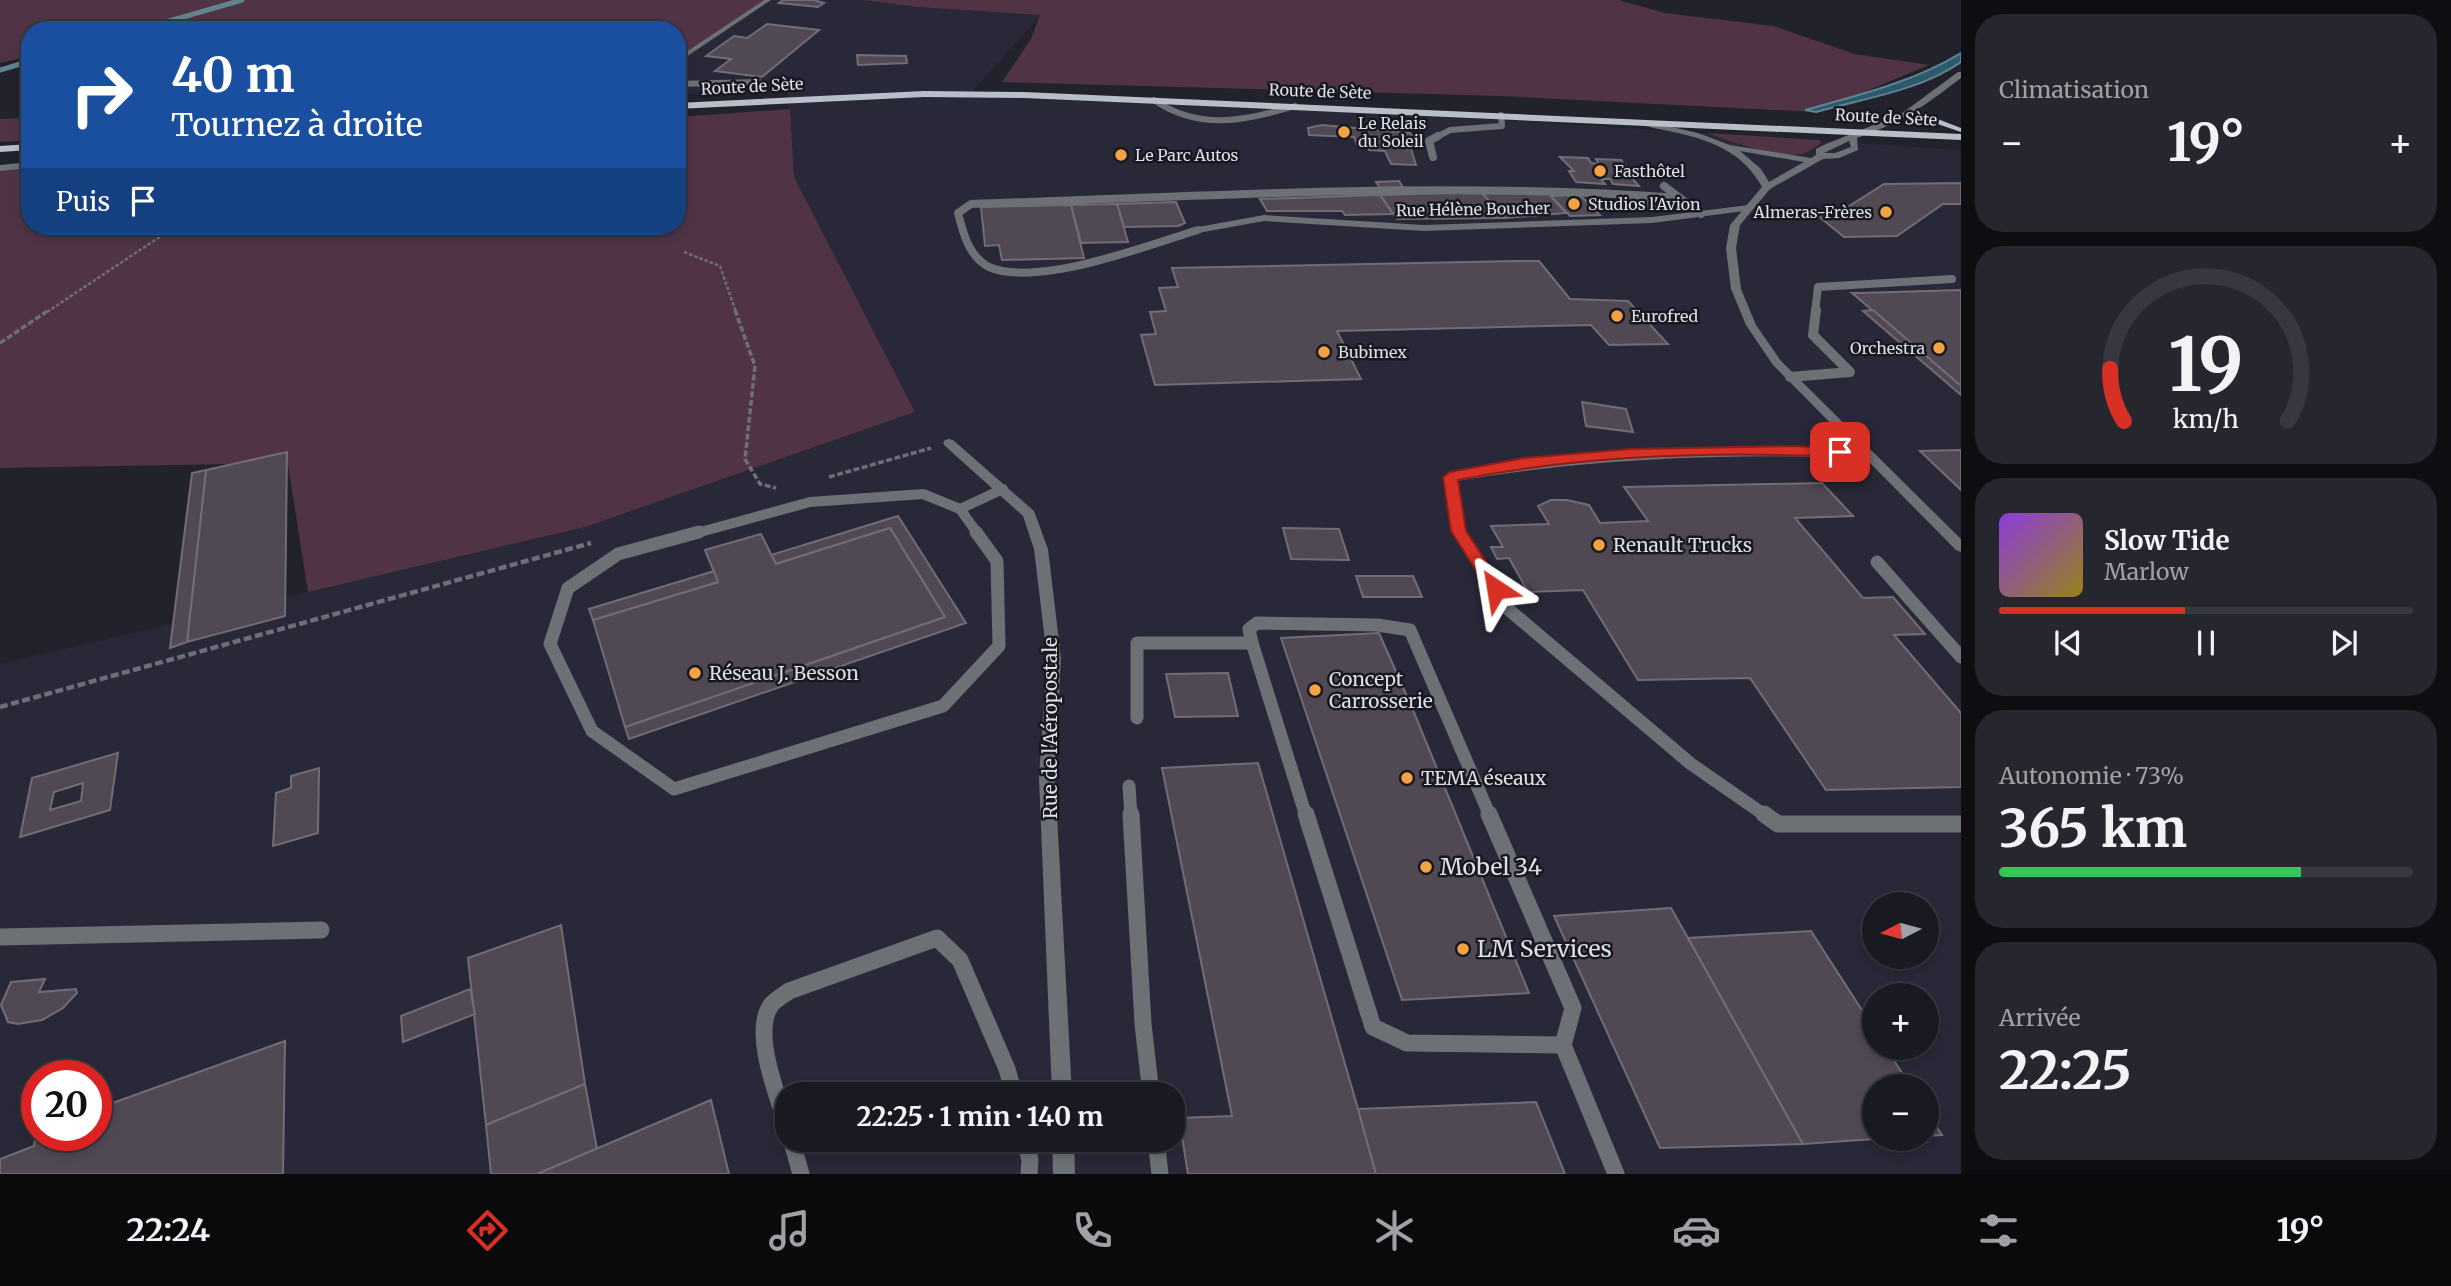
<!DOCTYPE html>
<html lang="fr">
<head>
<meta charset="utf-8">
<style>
  :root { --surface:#191a21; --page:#26272e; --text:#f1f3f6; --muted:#9fa1a5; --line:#37383f; --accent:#d93025 }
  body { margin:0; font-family:Merriweather,serif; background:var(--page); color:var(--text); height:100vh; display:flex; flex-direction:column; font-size:26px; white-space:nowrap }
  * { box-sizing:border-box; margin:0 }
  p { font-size:23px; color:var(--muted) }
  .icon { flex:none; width:38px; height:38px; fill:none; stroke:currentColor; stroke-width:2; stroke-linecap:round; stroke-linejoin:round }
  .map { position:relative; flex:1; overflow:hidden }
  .drawer { display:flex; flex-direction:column; gap:14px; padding:14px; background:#0e0e12; width:490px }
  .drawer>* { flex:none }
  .guide { position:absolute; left:21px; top:21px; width:665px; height:214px; border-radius:28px; box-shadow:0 4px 10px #0003,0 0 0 2px var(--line); background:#1a4fa0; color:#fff; overflow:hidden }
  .needle { width:46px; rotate:264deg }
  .fabs { position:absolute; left:1862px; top:892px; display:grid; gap:14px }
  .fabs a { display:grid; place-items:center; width:77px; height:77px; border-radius:50%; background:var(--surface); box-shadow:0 4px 10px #0003,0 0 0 2px var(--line); font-size:35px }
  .speed { position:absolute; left:21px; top:1060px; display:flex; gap:14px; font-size:35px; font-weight:700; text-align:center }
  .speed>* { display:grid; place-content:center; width:91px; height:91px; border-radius:50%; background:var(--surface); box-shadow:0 4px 10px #0003,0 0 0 2px var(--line); line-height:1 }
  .speed .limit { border:10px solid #d22; background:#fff; color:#111 }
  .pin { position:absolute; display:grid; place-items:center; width:60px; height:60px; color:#fff; margin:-30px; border-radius:14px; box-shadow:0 4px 10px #0006 }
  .me { position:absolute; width:77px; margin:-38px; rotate:327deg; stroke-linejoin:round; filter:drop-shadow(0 0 5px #0008) }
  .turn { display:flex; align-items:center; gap:24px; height:147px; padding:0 35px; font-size:32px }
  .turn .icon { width:91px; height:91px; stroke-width:2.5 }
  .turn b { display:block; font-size:49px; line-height:60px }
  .then { display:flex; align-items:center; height:66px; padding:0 35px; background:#0003; gap:14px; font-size:26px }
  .big { font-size:52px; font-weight:700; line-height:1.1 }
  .drawer .widget { flex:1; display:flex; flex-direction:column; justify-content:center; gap:10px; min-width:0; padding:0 24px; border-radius:28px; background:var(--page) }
  .drawer .dial { align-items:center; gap:0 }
  .dial svg { height:182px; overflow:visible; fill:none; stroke:var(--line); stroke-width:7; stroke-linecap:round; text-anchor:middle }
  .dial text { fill:var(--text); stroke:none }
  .song { display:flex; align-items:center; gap:21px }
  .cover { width:84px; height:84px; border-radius:10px; background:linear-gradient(135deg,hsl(270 70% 55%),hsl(50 70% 35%)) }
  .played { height:7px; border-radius:4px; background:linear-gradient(90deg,var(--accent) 45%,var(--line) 45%) }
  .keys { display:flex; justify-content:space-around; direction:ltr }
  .heat { display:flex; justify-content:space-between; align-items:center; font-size:38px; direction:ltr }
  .charge { height:10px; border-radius:5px; background:linear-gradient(90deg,#34c759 73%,var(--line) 0) }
  .trip { position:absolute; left:775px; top:1082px; width:410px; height:70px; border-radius:28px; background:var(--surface); box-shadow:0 4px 10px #0003,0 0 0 2px var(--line); font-weight:700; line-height:70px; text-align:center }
  .dock { display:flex; height:112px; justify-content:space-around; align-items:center; background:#0a0a0d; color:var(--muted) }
  .dock .icon { width:49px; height:49px }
  .dock .selected { color:var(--accent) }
  .dock b { font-size:32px; color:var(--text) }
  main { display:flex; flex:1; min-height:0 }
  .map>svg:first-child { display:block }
</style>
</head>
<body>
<main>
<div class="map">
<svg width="1961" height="1174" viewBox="0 0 1961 1174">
  <rect width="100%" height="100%" fill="#21222c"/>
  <!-- built -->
  <path fill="#282838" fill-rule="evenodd" d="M766 0H863L917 7 1041 15 967 97 1214 101 1961 150V1174H0V664L585 527 915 412 794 177 787 91 677 95V58ZM1874 905H1927V957H1874ZM1874 996H1927V1048H1874ZM37 1076H96V1136H37ZM1874 1087H1927V1139H1874ZM788 1094H1172V1139H788Z"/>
  <!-- green -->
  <g fill="#503446">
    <path d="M0 0H764L677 58V30H158L214 8 141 30H30V56L0 63Z"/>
    <path d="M863 0H1619L1665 13 1773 26 1855 54 1929 65 1816 112 1501 96 1002 82 1031 39 1040 15 917 7Z"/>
    <path d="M790 109 794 177 915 412 585 527 308 592 286 452 230 464 0 468V168L30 165V226H677V117Z"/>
    <path d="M30 118V140L0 142V119Z"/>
    <path d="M1707 133 1820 140 1821 143C1815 147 1808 153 1801 154 1777 159 1730 141 1707 133Z"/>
  </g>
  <!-- water -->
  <path fill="#2b5a6c" stroke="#618291" stroke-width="2" d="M1961 53V62C1919 91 1865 98 1816 112L1805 110C1859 95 1913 82 1961 53Z"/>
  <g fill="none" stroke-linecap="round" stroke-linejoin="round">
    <!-- stream -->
    <g stroke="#618291" stroke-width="5">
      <path d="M138 30 242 0"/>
      <path d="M0 70 30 61"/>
    </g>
  </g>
  <!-- building -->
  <g fill="#504954" stroke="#726c77" stroke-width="2" fill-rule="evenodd">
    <path d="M783 0H813L824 3 818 7 779 3Z"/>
    <path d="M767 24 819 30 762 77 715 71 731 59 706 56 734 36 747 38Z"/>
    <path d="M857 55 906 56 907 63 858 65Z"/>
    <path d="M1322 125 1410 133 1417 143H1391L1393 148 1411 149 1416 165 1391 164 1385 151 1369 150 1367 145H1357L1354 137 1309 135 1308 128Z"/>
    <path d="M1560 157 1588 158 1591 163 1599 164 1596 159 1621 160 1629 170H1625L1639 186 1613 184 1610 179H1601L1605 184 1576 182 1569 171H1574Z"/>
    <path d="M1399 181 1403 187 1380 188 1376 182Z"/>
    <path d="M1961 183V204H1943L1897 236 1844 237 1817 215H1835L1884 184Z"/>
    <path d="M1545 190 1566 213 1504 218 1481 192Z"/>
    <path d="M1481 192 1504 218 1397 219 1380 195Z"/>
    <path d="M1380 195 1393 214 1345 215 1342 211H1267L1260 199Z"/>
    <path d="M1580 195 1600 215 1570 216 1551 196Z"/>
    <path d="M1620 197 1656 198 1658 201H1652L1656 208H1626Z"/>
    <path d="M1176 202 1185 223 1178 226 1124 227 1117 204Z"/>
    <path d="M1117 204 1128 242 1081 243 1071 205Z"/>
    <path d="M1071 205 1084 258 1002 260 999 245 985 246 981 207Z"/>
    <path d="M1518 261H1539L1570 299 1628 301 1668 344 1609 345 1591 325 1337 331 1361 379 1155 385 1141 335 1156 334 1150 312 1166 311 1159 288 1178 287 1172 268Z"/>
    <path d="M1961 290V386L1852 293H1860Z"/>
    <path d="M1873 310 1961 386V395L1863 311Z"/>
    <path d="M1582 402 1626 409 1633 432 1586 426Z"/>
    <path d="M1961 450V490L1920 451Z"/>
    <path d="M287 452 285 616 187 642 206 470Z"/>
    <path d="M206 470 187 642 170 648 192 473Z"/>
    <path d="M1822 483 1853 516 1795 518 1863 598 1893 597 1925 634 1894 635 1961 713V787L1826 790 1750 678 1638 680 1583 590 1528 592 1509 558 1497 559 1491 547H1503L1491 526 1549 524 1538 506 1551 500H1567L1589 505 1600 523 1648 521 1624 487Z"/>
    <path d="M898 516 966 623 629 739 625 727 945 617 890 528 776 564 771 555Z"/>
    <path d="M890 528 945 617 625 727 593 620 718 582 705 550 761 534 776 564Z"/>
    <path d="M1283 528 1339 529 1349 560 1291 559Z"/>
    <path d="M714 571 718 582 593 620 589 609Z"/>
    <path d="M1356 576H1413L1422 597H1363Z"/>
    <path d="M1379 633 1413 710 1529 993 1402 1000 1281 638Z"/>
    <path d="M1228 673 1238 716 1175 717 1166 674Z"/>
    <path d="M118 753 110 810 20 837 32 778ZM83 783 81 801 50 810 54 792Z"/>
    <path d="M1258 763 1358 1109 1376 1174H1188L1179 1118 1232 1116 1162 768Z"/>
    <path d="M319 768 318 833 273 846 276 793 291 788V776Z"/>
    <path d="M1671 908 1688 938 1803 1144 1660 1148 1554 916Z"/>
    <path d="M561 925 585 1084 486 1125 468 958Z"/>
    <path d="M1811 931 1874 1029V1048H1886L1911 1087H1874V1139L1803 1144 1688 938Z"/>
    <path d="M45 979 39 992 76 989 77 993 63 1008 42 1020 18 1024 8 1022 1 1005 11 982Z"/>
    <path d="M470 989 475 1014 403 1042 401 1016Z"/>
    <path d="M285 1041 283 1174H0V1159L34 1146 36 1132 37 1136H96V1109Z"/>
    <path d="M585 1084 597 1149 537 1174H491L486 1125Z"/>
    <path d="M711 1100 729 1174H537L570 1160Z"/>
    <path d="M1536 1102 1565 1174H1376L1358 1109Z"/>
    <path d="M1927 1111 1942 1135 1927 1136Z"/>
  </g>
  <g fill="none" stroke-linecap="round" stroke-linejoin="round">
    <!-- path-far2 -->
    <g stroke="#6d6e77" stroke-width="2.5" stroke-dasharray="3.5 2" stroke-linecap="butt">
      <path d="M684 252 720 266 736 312"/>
      <path d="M47 312 176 226"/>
    </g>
    <!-- path-far1 -->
    <g stroke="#6d6e77" stroke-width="3.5" stroke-dasharray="6 2.5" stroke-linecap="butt">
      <path d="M735 310 755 366 745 459 760 484 776 488"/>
      <path d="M0 343 49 310"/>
      <path d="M829 477 931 448"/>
    </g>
    <!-- path -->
    <path stroke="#6d6e77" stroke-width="4.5" stroke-dasharray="8 3.5" stroke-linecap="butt" d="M0 707 591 543"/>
    <!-- service-far4 -->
    <g stroke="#6d7075" stroke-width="6">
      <path d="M677 84 759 82"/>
      <path d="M1154 100C1199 131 1245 121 1295 106"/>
      <path d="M1435 138 1450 130 1502 126 1501 115"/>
    </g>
    <!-- service-far3 -->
    <g stroke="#6d7075" stroke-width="8">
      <path d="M1433 157 1429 141 1438 136"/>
      <path d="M1664 186 1701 214"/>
      <path d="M1198 230C1149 245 1037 288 989 267 969 257 963 233 958 213L971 204C1207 196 1443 181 1679 198"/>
      <path d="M1815 312 1818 287 1952 279"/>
    </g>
    <!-- service-far2 -->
    <g stroke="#6d7075" stroke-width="10">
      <path d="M1790 377 1850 372 1813 335 1816 310"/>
      <path d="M960 509 978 534"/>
      <path d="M960 509 1003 489"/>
      <path d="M693 534 810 502 923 494 960 509"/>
      <path d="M1460 534 1450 477C1588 453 1725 448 1865 453"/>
    </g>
    <!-- service-far1 -->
    <g stroke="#6d7075" stroke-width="13">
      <path d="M699 532 618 554 568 588 550 644 592 731 674 789 943 706 999 646 997 561 976 532"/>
      <path d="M1459 532 1508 609 1691 764 1766 816"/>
      <path d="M1877 562 1961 657"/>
      <path d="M1137 718V643H1252"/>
      <path d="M1129 786 1131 816"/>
      <path d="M1306 816 1252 643 1249 629 1257 623 1377 625 1410 630 1490 816"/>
    </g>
    <!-- service -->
    <g stroke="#6d7075" stroke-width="17">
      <path d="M1131 814 1143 1024 1151 1094"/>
      <path d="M1306 814 1373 1027 1407 1043 1563 1045"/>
      <path d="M1489 814 1573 1008 1563 1045"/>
      <path d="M1764 814 1778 824H1961"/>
      <path d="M0 937 321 930"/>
      <path d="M1563 1045 1616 1174"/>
      <path d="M788 1129C779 1099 751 1033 771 1005 775 1000 784 995 789 991L937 938 960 960 1007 1069 1014 1094"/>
      <path d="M791 1139 801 1174"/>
      <path d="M1025 1139 1030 1160 1029 1174"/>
      <path d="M1156 1139 1160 1174"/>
    </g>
    <!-- minor -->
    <g fill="#6d7075" fill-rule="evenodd">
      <path d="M764 0H771L677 63V58Z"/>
      <path d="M30 162V168L0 171V165Z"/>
      <path d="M1749 205 1752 206V210L1652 223 1424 231 1264 221 1198 233 1193 230 1198 227 1264 215 1424 225 1652 217Z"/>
      <path d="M949 439 953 440 1034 511 1048 549 1061 658 1055 778 1072 1094H1052L1039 778 1047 658 1034 549 1023 516 945 446 943 443 945 440Z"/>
      <path d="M1052 1139H1074L1075 1174H1053Z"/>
    </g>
    <!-- tertiary -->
    <path fill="#6d7075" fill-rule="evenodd" d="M1958 72H1961V78C1923 107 1903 122 1857 138L1858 150 1839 158 1823 159 1770 189 1740 225 1736 248 1741 289 1756 325 1781 361 1961 539V552L1956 550 1773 365 1746 325 1731 289 1726 248 1730 225 1762 187C1743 152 1711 140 1673 132 1661 129 1647 128 1637 122L1641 120 1698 133 1730 145 1811 158 1816 155V149L1826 144 1901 114ZM1849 141 1851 147 1835 153H1824ZM1740 151 1804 162 1769 182 1761 169Z"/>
    <!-- primary -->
    <g fill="#b8bfc9" fill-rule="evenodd">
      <path d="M924 91 1024 92 1961 134V140L1024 98 924 97 677 109V103Z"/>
      <path d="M1908 110H1914L1961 128V132L1908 114Z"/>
      <path d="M30 144V150L0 152V146Z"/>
    </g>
  </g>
  <!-- route -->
  <path fill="#d93025" stroke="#8d1f18" stroke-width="2" d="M1789 446 1840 448 1847 452 1840 457C1713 451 1583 455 1458 480L1466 531 1504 589 1496 595 1490 593 1451 531 1443 477 1450 472 1524 458 1630 449Z"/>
  <!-- markers -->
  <g fill="#f4a344" stroke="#181822" stroke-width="2.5">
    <circle cx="1344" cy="132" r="7"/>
    <circle cx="1121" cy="155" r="7"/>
    <circle cx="1600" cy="171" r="7"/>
    <circle cx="1574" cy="204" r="7"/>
    <circle cx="1886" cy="212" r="7"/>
    <circle cx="1617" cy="316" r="7"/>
    <circle cx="1939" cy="348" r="7"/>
    <circle cx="1324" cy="352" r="7"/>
    <circle cx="1599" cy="545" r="7"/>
    <circle cx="695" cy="673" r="7"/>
    <circle cx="1315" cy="690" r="7"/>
    <circle cx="1407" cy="778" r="7"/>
    <circle cx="1426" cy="867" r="7"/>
    <circle cx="1463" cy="949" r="7"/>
  </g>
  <g text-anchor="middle" stroke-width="5" stroke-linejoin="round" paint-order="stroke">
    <!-- far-street labels -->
    <g font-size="16" fill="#dfdfe6" stroke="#181822">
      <text transform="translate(752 86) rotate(-3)" y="6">Route de Sète</text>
      <text transform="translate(1320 91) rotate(2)" y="6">Route de Sète</text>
      <text transform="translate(1886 117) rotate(3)" y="6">Route de Sète</text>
      <text transform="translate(1473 209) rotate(-1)" y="6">Rue Hélène Boucher</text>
    </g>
    <!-- far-poi labels -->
    <g font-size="16" fill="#dfdfe6" stroke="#181822" text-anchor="start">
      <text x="1358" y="129">Le Relais<tspan x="1358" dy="18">du Soleil</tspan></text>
      <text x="1135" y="161">Le Parc Autos</text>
      <text x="1614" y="177">Fasthôtel</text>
      <text x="1588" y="210">Studios l'Avion</text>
      <text x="1872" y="218" text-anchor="end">Almeras-Frères</text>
      <text x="1631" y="322">Eurofred</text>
      <text x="1925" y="354" text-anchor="end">Orchestra</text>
      <text x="1338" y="358">Bubimex</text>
    </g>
    <!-- poi labels -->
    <g font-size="19" fill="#dfdfe6" stroke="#181822" text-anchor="start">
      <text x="1613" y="552">Renault Trucks</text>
      <text x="709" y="680">Réseau J. Besson</text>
      <text x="1329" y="686">Concept<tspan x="1329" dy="22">Carrosserie</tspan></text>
      <text x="1421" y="785">TEMA éseaux</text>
    </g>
    <!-- street labels -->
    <g font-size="19" fill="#dfdfe6" stroke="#181822">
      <text transform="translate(1050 728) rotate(-90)" y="7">Rue de l'Aéropostale</text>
    </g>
    <!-- near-poi labels -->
    <g font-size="23" fill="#dfdfe6" stroke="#181822" text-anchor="start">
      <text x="1440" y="875">Mobel 34</text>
      <text x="1477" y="957">LM Services</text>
    </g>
  </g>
</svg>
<div class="fabs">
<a><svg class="needle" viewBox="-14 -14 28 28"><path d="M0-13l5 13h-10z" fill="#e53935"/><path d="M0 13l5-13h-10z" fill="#9fa1a5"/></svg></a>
<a>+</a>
<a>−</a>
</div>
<div class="speed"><div class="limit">20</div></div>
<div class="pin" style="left:1840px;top:452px;background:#d93025"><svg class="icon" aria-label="arrive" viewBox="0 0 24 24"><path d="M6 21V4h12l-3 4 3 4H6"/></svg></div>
<svg class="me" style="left:1496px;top:589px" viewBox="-20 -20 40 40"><path d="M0-17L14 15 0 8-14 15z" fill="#d93025" stroke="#fff" stroke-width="4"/></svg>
<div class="trip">22:25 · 1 min · 140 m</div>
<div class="guide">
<div class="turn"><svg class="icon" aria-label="right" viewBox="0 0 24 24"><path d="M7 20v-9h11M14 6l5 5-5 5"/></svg><div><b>40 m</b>Tournez à droite</div></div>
<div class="then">Puis<svg class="icon" aria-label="arrive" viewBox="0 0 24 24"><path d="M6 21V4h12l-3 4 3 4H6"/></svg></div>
</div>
</div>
<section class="drawer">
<div class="widget"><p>Climatisation</p>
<div class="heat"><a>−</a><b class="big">19°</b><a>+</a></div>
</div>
<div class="widget dial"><svg viewBox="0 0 100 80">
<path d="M14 69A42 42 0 1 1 86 69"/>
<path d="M14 69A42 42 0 0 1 8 46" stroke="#d93025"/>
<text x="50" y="56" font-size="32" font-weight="700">19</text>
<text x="50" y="72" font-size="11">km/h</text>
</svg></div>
<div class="widget">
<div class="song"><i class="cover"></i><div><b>Slow Tide</b><p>Marlow</p></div></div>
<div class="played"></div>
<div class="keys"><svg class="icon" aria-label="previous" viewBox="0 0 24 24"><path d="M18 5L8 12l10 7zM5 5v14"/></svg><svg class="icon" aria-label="pause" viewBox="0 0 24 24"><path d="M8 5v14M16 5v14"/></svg><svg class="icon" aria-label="next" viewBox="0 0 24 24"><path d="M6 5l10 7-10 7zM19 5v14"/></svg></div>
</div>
<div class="widget"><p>Autonomie · 73%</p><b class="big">365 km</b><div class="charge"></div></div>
<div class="widget"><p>Arrivée</p><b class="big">22:25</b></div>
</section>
</main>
<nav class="dock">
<b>22:24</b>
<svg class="icon selected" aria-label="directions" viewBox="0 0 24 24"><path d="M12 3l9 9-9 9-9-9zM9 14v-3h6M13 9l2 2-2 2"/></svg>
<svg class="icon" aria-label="music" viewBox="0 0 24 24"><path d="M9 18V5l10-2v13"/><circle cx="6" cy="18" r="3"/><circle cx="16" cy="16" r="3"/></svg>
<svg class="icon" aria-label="phone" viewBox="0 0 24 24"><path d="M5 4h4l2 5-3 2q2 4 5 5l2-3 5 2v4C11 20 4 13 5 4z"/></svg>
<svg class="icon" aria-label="climate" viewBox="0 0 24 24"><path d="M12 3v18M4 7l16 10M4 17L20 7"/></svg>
<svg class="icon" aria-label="car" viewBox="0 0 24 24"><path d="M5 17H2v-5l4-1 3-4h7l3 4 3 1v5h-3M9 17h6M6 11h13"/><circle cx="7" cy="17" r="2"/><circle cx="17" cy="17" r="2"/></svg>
<svg class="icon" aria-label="filters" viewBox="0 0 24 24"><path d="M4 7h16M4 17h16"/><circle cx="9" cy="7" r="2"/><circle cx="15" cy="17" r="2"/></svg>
<b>19°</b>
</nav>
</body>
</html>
